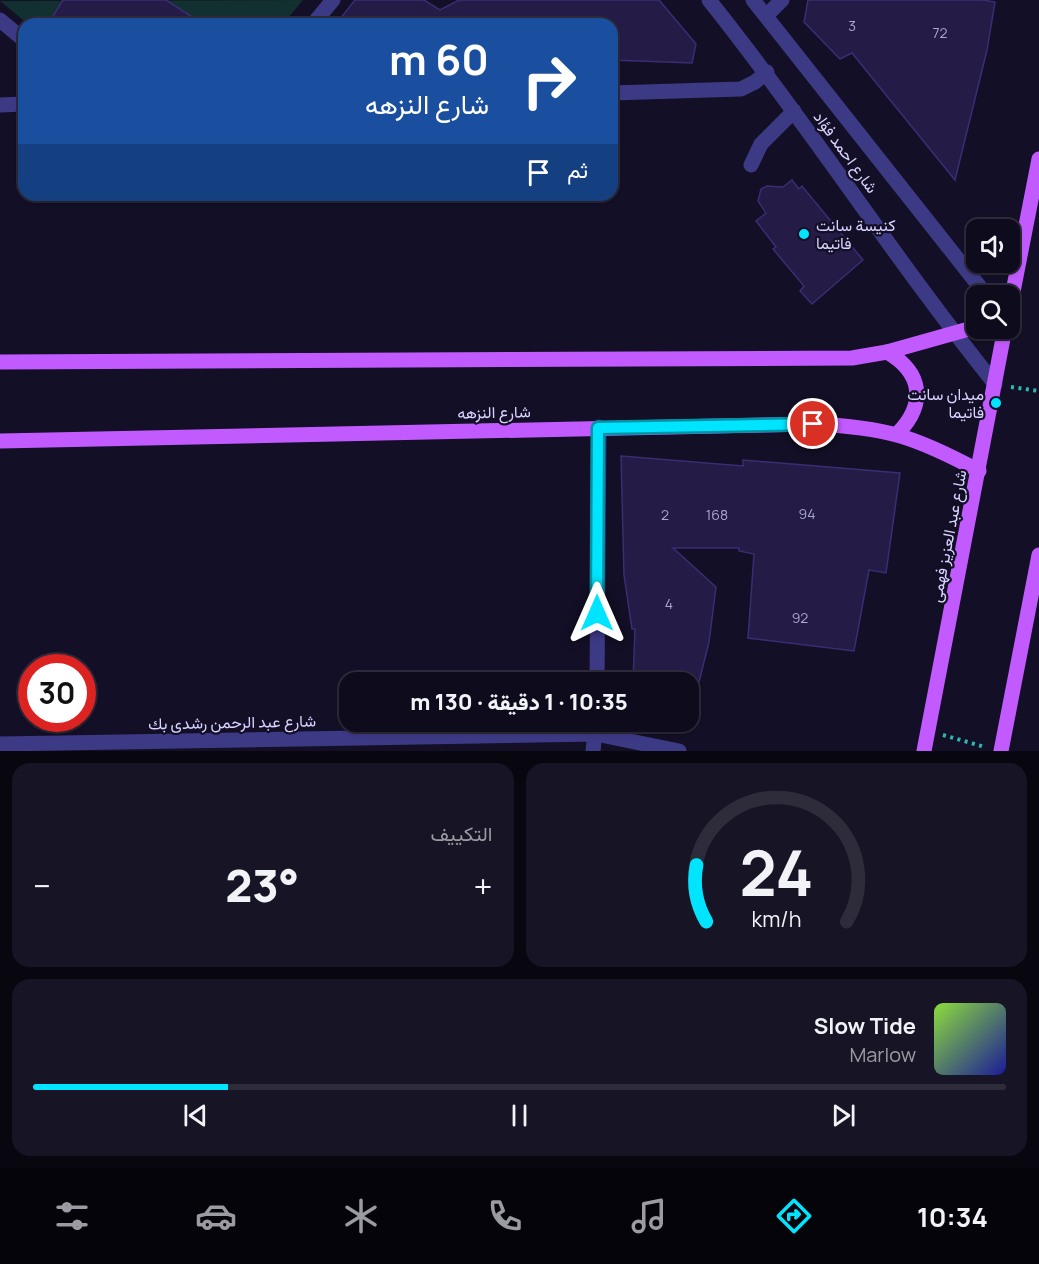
<!DOCTYPE html>
<html lang="ar">
<head>
<meta charset="utf-8">
<style>
  :root { --surface:#0e0b1c; --page:#171425; --text:#f1f3f6; --muted:#9b9ba3; --line:#2e2b3b; --accent:#00e5ff }
  body { margin:0; font-family:Manrope,Vazirmatn,sans-serif; background:var(--page); color:var(--text); direction:rtl; height:100vh; display:flex; flex-direction:column; font-size:22px; white-space:nowrap }
  * { box-sizing:border-box; margin:0 }
  p { font-size:20px; color:var(--muted) }
  .icon { flex:none; width:33px; height:33px; fill:none; stroke:currentColor; stroke-width:2; stroke-linecap:round; stroke-linejoin:round }
  .map { position:relative; height:751px; overflow:hidden; direction:ltr }
  .drawer { display:flex; flex-direction:column; gap:12px; padding:12px; background:#08060f; flex:1 }
  .drawer>* { flex:none }
  .hud { position:absolute; left:18px; top:18px; width:600px; height:183px; border-radius:18px; box-shadow:0 2px 4px #0004,0 0 0 2px var(--line); direction:rtl; background:#1a4fa0; color:#fff; overflow:hidden }
  .tools { position:absolute; left:966px; top:219px; display:grid; gap:12px }
  .tools a { display:grid; place-items:center; width:54px; height:54px; border-radius:12px; background:var(--surface); box-shadow:0 2px 4px #0004,0 0 0 2px var(--line); font-size:30px }
  .speed { position:absolute; left:18px; top:654px; display:flex; gap:12px; font-size:30px; font-weight:700; text-align:center }
  .speed>* { display:grid; place-content:center; width:78px; height:78px; border-radius:50%; background:var(--surface); box-shadow:0 2px 4px #0004,0 0 0 2px var(--line); line-height:1 }
  .speed .limit { border:9px solid #d22; background:#fff; color:#111 }
  .pin { position:absolute; display:grid; place-items:center; width:51px; height:51px; color:#fff; margin:-26px; border:3px solid #fff; border-radius:50%; box-shadow:0 2px 6px #0007 }
  .me { position:absolute; width:66px; margin:-33px; rotate:0deg; stroke-linejoin:round; filter:drop-shadow(0 0 4px #0008) }
  .turn { display:flex; align-items:center; gap:21px; height:126px; padding:0 30px; font-size:27px }
  .turn .icon { width:78px; height:78px; stroke-width:2.5 }
  .turn b { display:block; font-size:42px; line-height:51px }
  .then { display:flex; align-items:center; height:57px; padding:0 30px; background:#0003; gap:12px; font-size:22px }
  .big { font-size:45px; font-weight:800; line-height:1.1 }
  .drawer .widget { flex:1; display:flex; flex-direction:column; justify-content:center; gap:9px; min-width:0; padding:0 21px; border-radius:18px; background:var(--page) }
  .drawer .dial { align-items:center; gap:0 }
  .dial svg { height:156px; overflow:visible; fill:none; stroke:var(--line); stroke-width:7; stroke-linecap:round; text-anchor:middle }
  .dial text { fill:var(--text); stroke:none }
  .song { display:flex; align-items:center; gap:18px }
  .cover { width:72px; height:72px; border-radius:9px; background:linear-gradient(135deg,hsl(90 70% 55%),hsl(240 70% 35%)) }
  .played { height:6px; border-radius:3px; background:linear-gradient(90deg,var(--accent) 20%,var(--line) 20%) }
  .keys { display:flex; justify-content:space-around; direction:ltr }
  .heat { display:flex; justify-content:space-between; align-items:center; font-size:33px; direction:ltr }
  .drawer .tiles { flex:1; display:grid; gap:12px; grid-template-columns:1fr 1fr }
  .widget:last-child { grid-column:span 2 }
  .trip { position:absolute; left:339px; top:672px; width:360px; height:60px; border-radius:18px; background:var(--surface); box-shadow:0 2px 4px #0004,0 0 0 2px var(--line); font-weight:800; line-height:60px; text-align:center; direction:rtl }
  .dock { display:flex; height:96px; justify-content:space-around; align-items:center; background:#06040b; color:var(--muted) }
  .dock .icon { width:42px; height:42px }
  .dock .active { color:var(--accent) }
  .dock b { font-size:27px; color:var(--text) }
  .map>svg:first-child { display:block }
</style>
</head>
<body>
<div class="map">
<svg width="1039" height="751" viewBox="0 0 1039 751">
  <rect width="100%" height="100%" fill="#130f26"/>
  <!-- green -->
  <path fill="#12302f" d="M303 0 283 24H28L0 1Z"/>
  <!-- building -->
  <g fill="#241b47" stroke="#3b2d73" stroke-width="1.5">
    <path d="M63 0H166L203 24H69L50 21Z"/>
    <path d="M355 0H424L440 10 459 0H659L696 44 692 63 612 60V24H336Z"/>
    <path d="M808 0H983L995 2 987 50 955 180 852 53 840 59 804 22Z"/>
    <path d="M792 180 799 189 802 186 863 260 812 304 800 291 804 286 773 249 776 247 756 221 766 213 758 201 761 189 767 186 783 187Z"/>
    <path d="M621 456 743 466V460L900 473 886 573 869 570 854 651 748 638 754 554 739 551V548H673L716 587 709 642 699 682H633L635 629H632L624 575Z"/>
  </g>
  <g fill="none" stroke-linecap="round" stroke-linejoin="round">
    <!-- path -->
    <g stroke="#2fb8b0" stroke-width="4" stroke-dasharray="3 4.5" stroke-linecap="butt">
      <path d="M1011 387 1039 391"/>
      <path d="M943 735 985 747"/>
    </g>
    <!-- minor -->
    <g stroke="#3d3a85" stroke-width="15">
      <path d="M709 0C809 125 895 260 995 384"/>
      <path d="M753 0 987 296"/>
      <path d="M766 16 782 0"/>
      <path d="M0 20 24 40"/>
      <path d="M313 24 333 0"/>
      <path d="M612 93 741 89 755 82 767 72"/>
      <path d="M0 105 24 104"/>
      <path d="M751 165 761 144 794 111"/>
      <path d="M597 682 599 427"/>
      <path d="M0 744 596 734 679 751"/>
      <path d="M593 751 596 722"/>
    </g>
    <!-- major -->
    <g stroke="#c25bff" stroke-width="15">
      <path d="M1010 307 1039 159"/>
      <path d="M887 352C923 373 926 404 898 433"/>
      <path d="M0 362 852 358 887 352 976 327"/>
      <path d="M0 441 813 424C886 427 916 437 979 471"/>
      <path d="M924 751 1005 328"/>
      <path d="M1001 751 1039 555"/>
    </g>
  </g>
  <g fill="none" stroke-linecap="round" stroke-linejoin="round">
    <!-- route casing -->
    <g stroke="#0095a6" stroke-width="15">
      <path id="route" d="M597 613 598 428 813 424"/>
    </g>
    <!-- route -->
    <use href="#route" stroke="#00e5ff" stroke-width="10"/>
  </g>
  <!-- markers -->
  <g fill="#00e5ff" stroke="#130f26" stroke-width="2">
    <circle cx="804" cy="234" r="6"/>
    <circle cx="996" cy="403" r="6"/>
  </g>
  <g text-anchor="middle" stroke-width="4.5" stroke-linejoin="round" paint-order="stroke">
    <!-- number labels -->
    <g font-size="14" fill="#aca6d1">
      <text x="852" y="31">3</text>
      <text x="940" y="38">72</text>
      <text x="807" y="519">94</text>
      <text x="665" y="520">2</text>
      <text x="717" y="520">168</text>
      <text x="669" y="609">4</text>
      <text x="800" y="623">92</text>
    </g>
    <!-- street labels -->
    <g font-size="16" fill="#d9d4ff" stroke="#130f26">
      <text transform="translate(846 152) rotate(54)" y="6">شارع احمد فؤاد</text>
      <text transform="translate(494 412) rotate(-1)" y="6">شارع النزهه</text>
      <text transform="translate(948 536) rotate(-79)" y="6">شارع عبد العزيز فهمى</text>
      <text transform="translate(232 722) rotate(-1)" y="6">شارع عبد الرحمن رشدى بك</text>
    </g>
    <!-- poi labels -->
    <g font-size="16" fill="#d9d4ff" stroke="#130f26" text-anchor="start">
      <text x="816" y="231">كنيسة سانت<tspan x="816" dy="18">فاتيما</tspan></text>
      <text x="984" y="400" text-anchor="end">ميدان سانت<tspan x="984" dy="18">فاتيما</tspan></text>
    </g>
  </g>
</svg>
<div class="tools">
<a><svg class="icon" aria-label="sound" viewBox="0 0 24 24"><path d="M4 9h4l5-4v14l-5-4H4zM17 9q2 3 0 6"/></svg></a>
<a><svg class="icon" aria-label="search" viewBox="0 0 24 24"><circle cx="10" cy="10" r="6"/><path d="M15 15l6 6"/></svg></a>
</div>
<div class="speed"><div class="limit">30</div></div>
<div class="pin" style="left:813px;top:424px;background:#d93025"><svg class="icon" aria-label="arrive" viewBox="0 0 24 24"><path d="M6 21V4h12l-3 4 3 4H6"/></svg></div>
<svg class="me" style="left:597px;top:613px" viewBox="-20 -20 40 40"><path d="M0-17L14 15 0 8-14 15z" fill="#00e5ff" stroke="#fff" stroke-width="4"/></svg>
<div class="trip">10:35 · 1 دقيقة · 130 m</div>
<div class="hud">
<div class="turn"><svg class="icon" aria-label="right" viewBox="0 0 24 24"><path d="M7 20v-9h11M14 6l5 5-5 5"/></svg><div><b>60 m</b>شارع النزهه</div></div>
<div class="then">ثم<svg class="icon" aria-label="arrive" viewBox="0 0 24 24"><path d="M6 21V4h12l-3 4 3 4H6"/></svg></div>
</div>
</div>
<section class="drawer">
<div class="tiles">
<div class="widget dial"><svg viewBox="0 0 100 80">
<path d="M14 69A42 42 0 1 1 86 69"/>
<path d="M14 69A42 42 0 0 1 9 40" stroke="#00e5ff"/>
<text x="50" y="56" font-size="32" font-weight="700">24</text>
<text x="50" y="72" font-size="11">km/h</text>
</svg></div>
<div class="widget"><p>التكييف</p>
<div class="heat"><a>−</a><b class="big">23°</b><a>+</a></div>
</div>
<div class="widget">
<div class="song"><i class="cover"></i><div><b>Slow Tide</b><p>Marlow</p></div></div>
<div class="played"></div>
<div class="keys"><svg class="icon" aria-label="previous" viewBox="0 0 24 24"><path d="M18 5L8 12l10 7zM5 5v14"/></svg><svg class="icon" aria-label="pause" viewBox="0 0 24 24"><path d="M8 5v14M16 5v14"/></svg><svg class="icon" aria-label="next" viewBox="0 0 24 24"><path d="M6 5l10 7-10 7zM19 5v14"/></svg></div>
</div>
</div>
</section>
<nav class="dock">
<b>10:34</b>
<svg class="icon active" aria-label="directions" viewBox="0 0 24 24"><path d="M12 3l9 9-9 9-9-9zM9 14v-3h6M13 9l2 2-2 2"/></svg>
<svg class="icon" aria-label="music" viewBox="0 0 24 24"><path d="M9 18V5l10-2v13"/><circle cx="6" cy="18" r="3"/><circle cx="16" cy="16" r="3"/></svg>
<svg class="icon" aria-label="phone" viewBox="0 0 24 24"><path d="M5 4h4l2 5-3 2q2 4 5 5l2-3 5 2v4C11 20 4 13 5 4z"/></svg>
<svg class="icon" aria-label="climate" viewBox="0 0 24 24"><path d="M12 3v18M4 7l16 10M4 17L20 7"/></svg>
<svg class="icon" aria-label="car" viewBox="0 0 24 24"><path d="M5 17H2v-5l4-1 3-4h7l3 4 3 1v5h-3M9 17h6M6 11h13"/><circle cx="7" cy="17" r="2"/><circle cx="17" cy="17" r="2"/></svg>
<svg class="icon" aria-label="filters" viewBox="0 0 24 24"><path d="M4 7h16M4 17h16"/><circle cx="9" cy="7" r="2"/><circle cx="15" cy="17" r="2"/></svg>
</nav>
</body>
</html>
